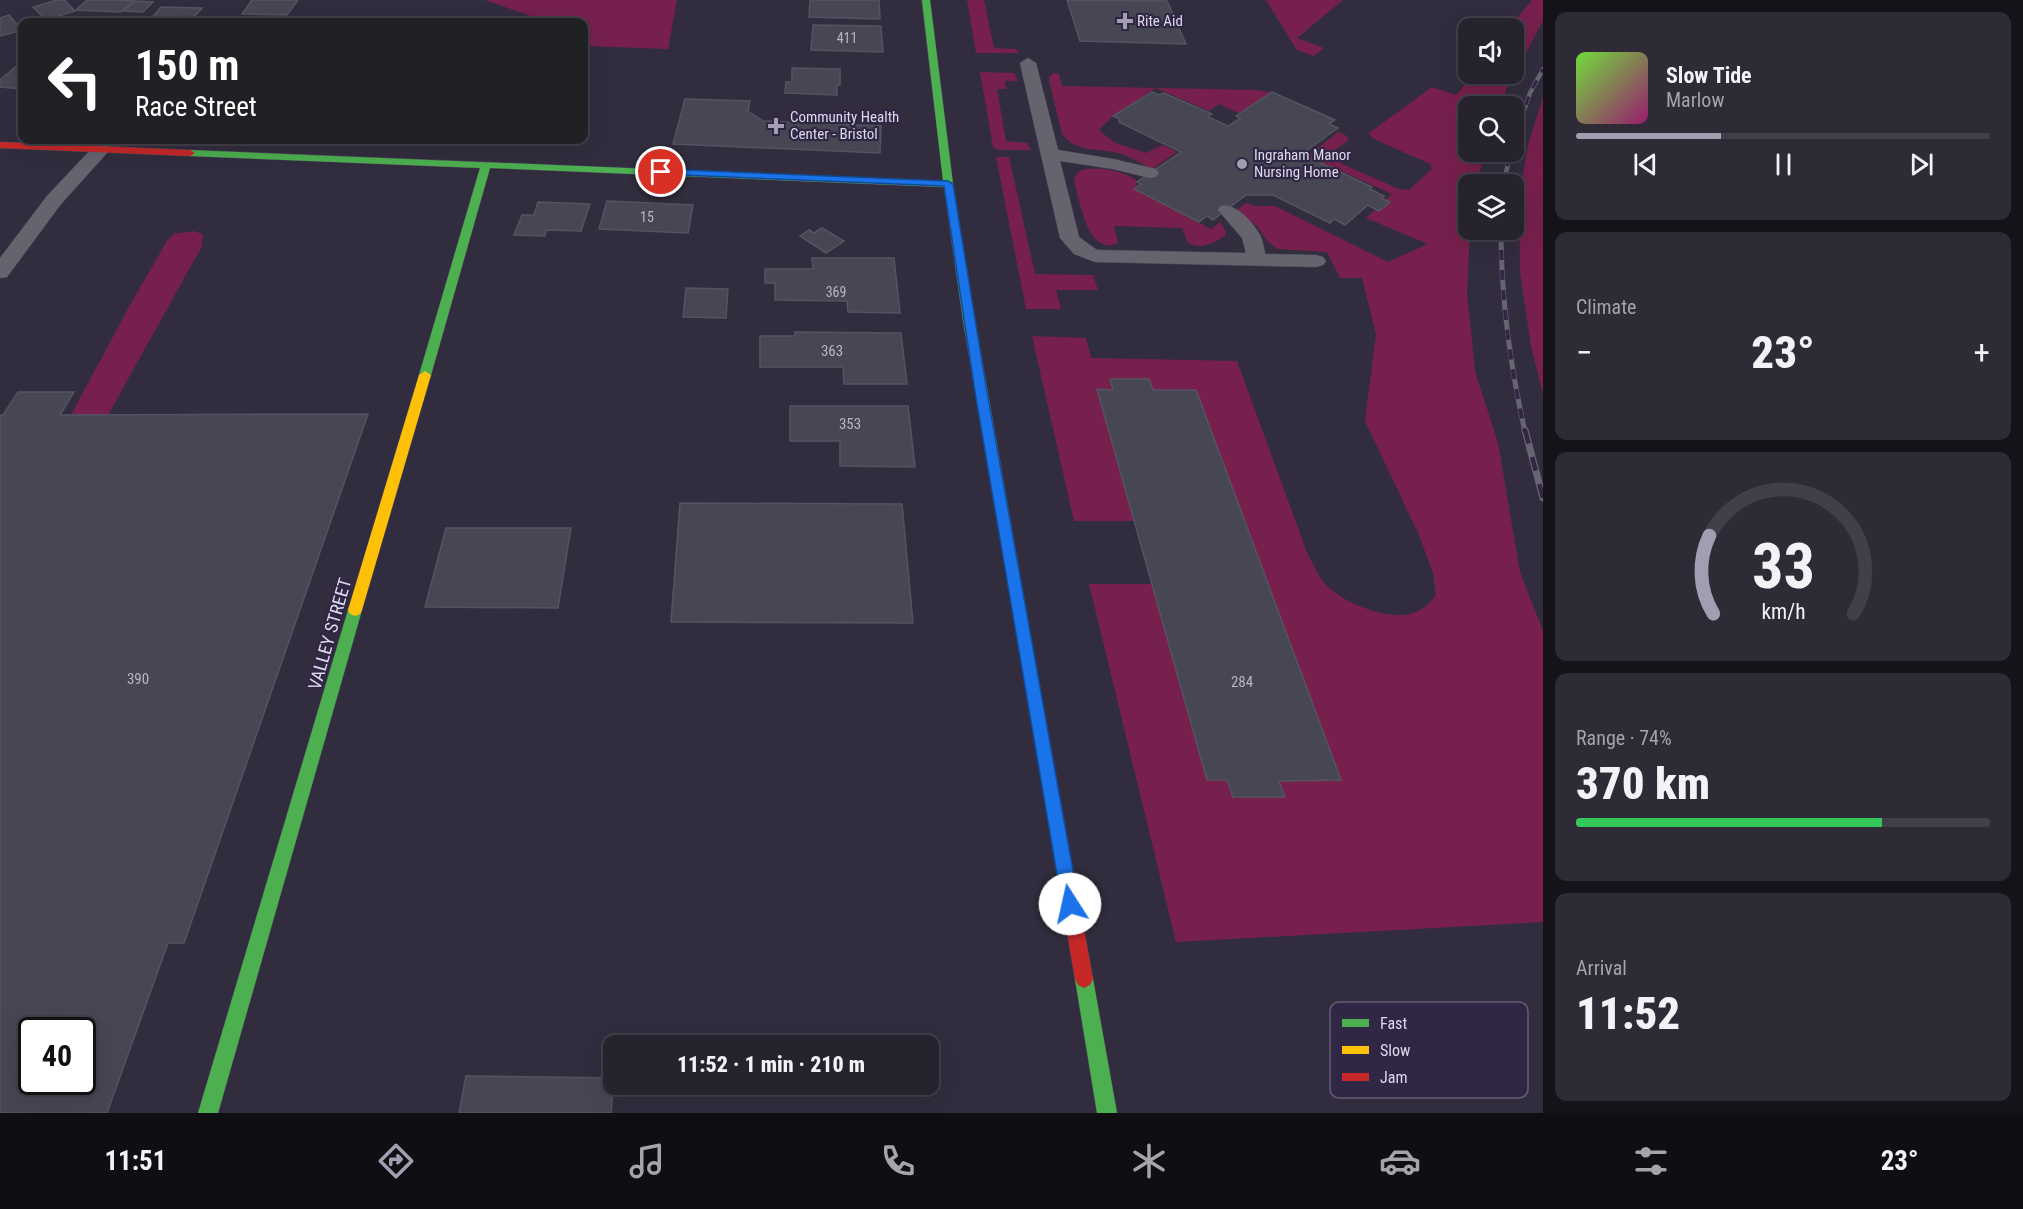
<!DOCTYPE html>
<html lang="en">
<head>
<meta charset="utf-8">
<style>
  :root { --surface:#26222e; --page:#2e2a36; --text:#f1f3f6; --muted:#a4a4aa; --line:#423f4a; --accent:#a29db0 }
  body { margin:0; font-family:"Roboto Condensed",sans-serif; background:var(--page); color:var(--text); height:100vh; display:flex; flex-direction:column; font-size:22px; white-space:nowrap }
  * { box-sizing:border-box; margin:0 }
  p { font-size:20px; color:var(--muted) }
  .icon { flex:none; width:33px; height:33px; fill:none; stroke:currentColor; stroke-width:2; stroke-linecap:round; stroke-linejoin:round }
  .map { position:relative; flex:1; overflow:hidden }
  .drawer { display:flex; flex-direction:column; gap:12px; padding:12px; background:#151319; width:480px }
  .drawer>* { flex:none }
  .guide { position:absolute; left:18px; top:18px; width:570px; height:126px; border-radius:12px; box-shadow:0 6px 24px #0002,0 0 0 2px var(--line); background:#202124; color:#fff; overflow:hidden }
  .tools { position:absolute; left:1458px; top:18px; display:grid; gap:12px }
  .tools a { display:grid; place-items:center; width:66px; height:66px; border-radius:12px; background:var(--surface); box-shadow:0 6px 24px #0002,0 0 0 2px var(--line); font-size:30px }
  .speed { position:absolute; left:18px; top:1017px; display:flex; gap:12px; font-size:30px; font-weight:700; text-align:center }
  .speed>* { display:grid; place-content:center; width:78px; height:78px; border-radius:50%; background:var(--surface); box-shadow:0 6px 24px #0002,0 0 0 2px var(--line); line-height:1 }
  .speed .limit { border:3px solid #111; border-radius:9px; background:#fff; color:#111 }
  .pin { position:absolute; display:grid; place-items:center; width:51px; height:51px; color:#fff; margin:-26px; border:3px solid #fff; border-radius:50%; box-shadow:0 2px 6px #0007 }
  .me { position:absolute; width:66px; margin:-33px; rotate:350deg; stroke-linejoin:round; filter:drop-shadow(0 0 4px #0008) }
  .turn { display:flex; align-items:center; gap:21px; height:126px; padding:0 18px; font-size:27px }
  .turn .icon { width:78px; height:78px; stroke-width:2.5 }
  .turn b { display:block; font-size:42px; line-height:51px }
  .big { font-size:45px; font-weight:800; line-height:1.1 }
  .drawer .tile { flex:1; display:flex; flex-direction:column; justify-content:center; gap:9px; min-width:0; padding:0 21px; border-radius:12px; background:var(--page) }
  .drawer .dial { align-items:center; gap:0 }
  .dial svg { height:156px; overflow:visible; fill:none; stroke:var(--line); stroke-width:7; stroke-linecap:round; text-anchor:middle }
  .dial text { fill:var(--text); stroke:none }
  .song { display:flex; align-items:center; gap:18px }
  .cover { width:72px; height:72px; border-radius:9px; background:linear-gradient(135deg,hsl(100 70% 55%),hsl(320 70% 35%)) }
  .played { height:6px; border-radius:3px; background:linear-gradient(90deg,var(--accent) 35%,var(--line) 35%) }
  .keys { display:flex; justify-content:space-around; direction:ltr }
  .heat { display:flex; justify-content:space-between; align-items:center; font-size:33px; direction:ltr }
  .charge { height:9px; border-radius:4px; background:linear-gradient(90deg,#34c759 74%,var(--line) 0) }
  .trip { position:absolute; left:603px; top:1035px; width:336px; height:60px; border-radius:12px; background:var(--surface); box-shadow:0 6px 24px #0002,0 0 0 2px var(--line); font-weight:800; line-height:60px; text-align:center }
  .dock { display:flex; height:96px; justify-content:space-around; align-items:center; background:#0f0e12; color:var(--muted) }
  .dock .icon { width:42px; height:42px }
  .dock .active { color:var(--accent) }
  .dock b { font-size:27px; color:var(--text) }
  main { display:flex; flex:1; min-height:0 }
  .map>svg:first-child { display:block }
</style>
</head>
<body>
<main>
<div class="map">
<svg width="1543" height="1113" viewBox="0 0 1543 1113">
  <rect width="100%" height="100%" fill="#322d3e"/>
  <!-- green -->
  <g fill="#77204d">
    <path d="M485 0H677L668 49 584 46V22H548Z"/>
    <path d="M967 0H984L994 48 1015 49 1018 50V53H976Z"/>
    <path d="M1266 0H1343L1297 38 1324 48 1314 56 1297 50Z"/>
    <path d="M1532 0H1543V21L1506 90 1501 106H1468V152H1485L1477 184H1468L1470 230 1467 293 1475 371 1498 443 1520 572 1543 631V922L1176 942 1089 584H1152L1207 780H1227L1233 797H1284L1279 781 1341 780 1196 390H1153L1149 379H1110L1113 390H1097L1134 521H1074L1032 336 1086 338 1091 358 1237 361 1308 555C1313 563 1316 572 1322 580 1337 601 1385 620 1410 614 1422 611 1429 604 1436 595L1433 573 1419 535 1365 421 1376 334 1362 278H1340L1327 252 1278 249 1267 241 1257 226 1235 211 1246 203 1256 206H1275L1388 262 1428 244 1366 218 1392 194 1308 156 1338 132 1347 136 1349 140 1335 150 1342 164 1399 189 1409 190 1432 169 1430 164 1372 138 1369 133 1432 87 1456 95 1474 74H1514V28H1509Z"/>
    <path d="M980 72 1014 73 1018 81H1005L1006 89H997L1006 141 1027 143 1031 150H999L993 147Z"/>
    <path d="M1053 73 1059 74 1062 86 1258 90 1276 94 1245 116 1219 104 1209 111 1156 88 1113 116 1099 130 1115 143 1146 153 1163 145 1177 152 1152 169C1142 164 1131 157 1121 154 1099 147 1077 154 1062 134L1049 80V77Z"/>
    <path d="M1543 97V394L1531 346 1520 272 1519 198 1528 145Z"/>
    <path d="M996 157H1009L1035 274 1093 275 1098 290H1056L1061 309H1026Z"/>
    <path d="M1085 169C1102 167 1122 171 1136 180L1137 191 1211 229 1220 222 1226 232 1225 236C1214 243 1201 250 1188 243L1182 228 1114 226 1118 243C1088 258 1079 199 1074 180L1078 172Z"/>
    <path d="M193 231 203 234 202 246 108 415H71L130 305 167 241 174 234Z"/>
  </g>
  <!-- building -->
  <g fill="#474653" stroke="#555361" stroke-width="1.5" fill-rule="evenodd">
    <path d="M57 0H64L75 11 46 20 33 7Z"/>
    <path d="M87 0H113L134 1 121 12 76 10Z"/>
    <path d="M252 0H298L287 15 242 14Z"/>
    <path d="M810 0H879L880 19 809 17Z"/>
    <path d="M1067 0 1167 1 1186 44 1080 41Z"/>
    <path d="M135 1 153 2 143 12 124 11Z"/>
    <path d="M161 7 202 8 190 22H161L164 19H151Z"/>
    <path d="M9 15 22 30 0 36V18Z"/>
    <path d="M813 25 881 26 883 52 811 50Z"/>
    <path d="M19 64H22V89L0 87V80Z"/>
    <path d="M792 68 840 69V85H837V95L785 93 786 82H792Z"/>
    <path d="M1152 92 1159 95 1164 93 1212 114 1208 117 1228 126 1240 118 1236 116 1272 92 1335 120 1329 124 1338 128 1302 154 1372 187 1370 189 1384 196 1381 198 1390 202 1379 211 1368 205 1345 225 1334 219 1330 223 1273 195H1246L1213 220 1207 216 1199 222 1134 189 1141 184 1137 182 1181 152 1119 122 1120 119 1113 116Z"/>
    <path d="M685 99 750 101 748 111 763 121 881 126 880 153 673 144Z"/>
    <path d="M607 201 693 205 688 233 599 229Z"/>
    <path d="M538 202 590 204 581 231 546 230 545 236 514 235 522 215H534Z"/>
    <path d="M822 228 844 241 826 253 800 236 809 230 814 233Z"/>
    <path d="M812 258H894L900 313 848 312 847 301 775 300V283H765V269H813Z"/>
    <path d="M686 288 728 289 726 318 683 317Z"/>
    <path d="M795 332 901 333 907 384H844L843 367H760V336H795Z"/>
    <path d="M1110 379H1149L1153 390H1196L1341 780 1279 781 1285 797H1233L1227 780H1207L1097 389 1113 390Z"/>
    <path d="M18 392H74L60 415 368 414 184 943H168L107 1113H0V415H3ZM32 1030H82V1082H32Z"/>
    <path d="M790 406H908L915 467 840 466V441H790Z"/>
    <path d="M680 503 902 504 913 623 671 622Z"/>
    <path d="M446 528H571L558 608 425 607Z"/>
    <path d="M466 1076 614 1078 611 1113H459Z"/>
  </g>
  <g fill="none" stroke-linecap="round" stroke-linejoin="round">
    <!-- lane casing -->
    <g stroke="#4e4a58" stroke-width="1">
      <g id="lane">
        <path d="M1028 58 1036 63 1058 150 1113 159 1156 169 1159 173 1156 177 1150 178 1113 169 1060 161 1079 237 1097 250 1246 253 1242 238 1218 210 1220 206C1235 202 1253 222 1260 235 1263 241 1264 248 1265 254L1316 255 1323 257 1326 261 1323 265 1316 267 1095 262 1074 254 1060 238 1020 63Z"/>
        <path d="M101 144 107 145 110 149 107 153 61 204 7 277 0 278V258L47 196 95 145Z"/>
      </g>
    </g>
    <!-- fast casing -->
    <g stroke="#4e4a58" stroke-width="1">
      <g id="fast">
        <path d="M922 0H930L953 184 975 320 1040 688 1038 693 1033 695 1028 693 1026 688 963 320 944 187 490 168 431 375 425 379 419 375 480 168 190 156 185 153 190 150 943 181Z"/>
        <path d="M355 604 360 606 362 610 218 1113H198L348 610 350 606Z"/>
        <path d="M1084 970 1090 973 1093 979 1117 1113H1097L1075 979 1078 973Z"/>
      </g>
    </g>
    <!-- slow casing -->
    <g stroke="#4e4a58" stroke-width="1">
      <path id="slow" d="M425 371 431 375 362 610 360 614 355 616 350 614 348 610 419 375Z"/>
    </g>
    <!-- jam casing -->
    <g stroke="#4e4a58" stroke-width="1">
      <g id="jam">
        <path d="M0 142 190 150 195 153 190 156 0 148Z"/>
        <path d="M1033 681 1038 683 1040 688 1093 979 1090 985 1084 988 1078 985 1075 979 1026 688 1028 683Z"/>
      </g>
    </g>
    <!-- lane -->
    <use href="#lane" fill="#66636f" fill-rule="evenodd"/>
    <!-- fast -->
    <use href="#fast" fill="#4caf50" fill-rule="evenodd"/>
    <!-- slow -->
    <use href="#slow" fill="#ffc107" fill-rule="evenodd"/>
    <!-- jam -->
    <use href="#jam" fill="#c62828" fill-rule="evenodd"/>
    <!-- rail-far2 casing -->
    <g stroke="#686471" stroke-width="4.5">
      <g id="rail-far2">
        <path d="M1514 139 1530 93 1543 69"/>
        <path d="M1504 184 1510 152"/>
      </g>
    </g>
    <!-- rail-far1 casing -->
    <g stroke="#686471" stroke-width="5">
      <path id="rail-far1" d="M1501 230C1501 299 1510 365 1525 432"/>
    </g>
    <!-- rail casing -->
    <g stroke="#686471" stroke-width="7">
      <path id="rail" d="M1525 430 1543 498"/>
    </g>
    <!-- rail-far2 -->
    <use href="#rail-far2" stroke="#2f2744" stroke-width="3" stroke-dasharray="9" stroke-linecap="butt"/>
    <!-- rail-far1 -->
    <use href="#rail-far1" stroke="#2f2744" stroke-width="4" stroke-dasharray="10" stroke-linecap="butt"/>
    <!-- rail -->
    <use href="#rail" stroke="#2f2744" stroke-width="4.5" stroke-dasharray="14" stroke-linecap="butt"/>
  </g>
  <!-- route -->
  <path fill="#1a73e8" stroke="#114b97" stroke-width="1.5" d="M661 169 948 181 953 184 987 392 1079 904 1076 910 1070 913 1064 910 1062 904 975 392 944 186 657 174V170Z"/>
  <!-- markers -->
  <g fill="#a29db0" stroke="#2f2744" stroke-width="2">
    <path d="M1122 12h6v6h6v6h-6v6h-6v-6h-6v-6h6z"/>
    <path d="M773 117h6v6h6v6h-6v6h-6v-6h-6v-6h6z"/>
    <circle cx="1242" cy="164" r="6"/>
  </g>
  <g text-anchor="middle" stroke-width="4.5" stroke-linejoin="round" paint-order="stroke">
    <!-- far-number labels -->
    <g font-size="14" fill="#b8b5c6">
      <text x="847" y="43">411</text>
      <text x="647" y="222">15</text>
      <text x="836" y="297">369</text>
    </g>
    <!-- far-poi labels -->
    <g font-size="15" fill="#dedaed" stroke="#2f2744" text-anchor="start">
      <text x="1137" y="26">Rite Aid</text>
      <text x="790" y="122">Community Health<tspan x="790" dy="17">Center - Bristol</tspan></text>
      <text x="1254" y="160">Ingraham Manor<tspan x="1254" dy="17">Nursing Home</tspan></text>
    </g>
    <!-- number labels -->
    <g font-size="15" fill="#b8b5c6">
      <text x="832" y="356">363</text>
      <text x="850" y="429">353</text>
      <text x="138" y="684">390</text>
      <text x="1242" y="687">284</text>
    </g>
    <!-- street labels -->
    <g font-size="18" fill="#dedaed" stroke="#2f2744">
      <text transform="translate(330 634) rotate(-74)" y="6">VALLEY STREET</text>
    </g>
  </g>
  <!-- legend -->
  <rect x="1330" y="1002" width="198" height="96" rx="9" fill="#2f2744" stroke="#645d77" stroke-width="1.5"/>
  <rect x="1342" y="1019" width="27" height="8" fill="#4caf50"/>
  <rect x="1342" y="1046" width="27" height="8" fill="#ffc107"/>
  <rect x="1342" y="1073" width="27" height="8" fill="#c62828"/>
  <g font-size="16" fill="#dedaed">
    <text x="1380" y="1029">Fast</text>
    <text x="1380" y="1056">Slow</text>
    <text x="1380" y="1083">Jam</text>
  </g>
</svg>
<div class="tools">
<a><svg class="icon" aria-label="sound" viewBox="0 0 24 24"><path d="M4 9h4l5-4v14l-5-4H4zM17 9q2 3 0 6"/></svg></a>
<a><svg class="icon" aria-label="search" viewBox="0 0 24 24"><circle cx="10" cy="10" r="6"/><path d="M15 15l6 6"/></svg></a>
<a><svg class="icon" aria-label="layers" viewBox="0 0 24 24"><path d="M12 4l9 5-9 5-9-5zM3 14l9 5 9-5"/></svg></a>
</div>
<div class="speed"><div class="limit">40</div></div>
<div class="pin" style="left:661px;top:172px;background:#d93025"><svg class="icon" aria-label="arrive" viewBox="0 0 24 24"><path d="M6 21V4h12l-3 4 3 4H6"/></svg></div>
<svg class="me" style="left:1070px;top:904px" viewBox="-20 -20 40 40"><circle r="19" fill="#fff"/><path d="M0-13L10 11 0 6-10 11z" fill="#1a73e8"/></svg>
<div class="trip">11:52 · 1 min · 210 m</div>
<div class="guide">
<div class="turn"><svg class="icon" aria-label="left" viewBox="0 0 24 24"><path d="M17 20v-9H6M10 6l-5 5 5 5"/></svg><div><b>150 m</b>Race Street</div></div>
</div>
</div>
<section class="drawer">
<div class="tile">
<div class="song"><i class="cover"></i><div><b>Slow Tide</b><p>Marlow</p></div></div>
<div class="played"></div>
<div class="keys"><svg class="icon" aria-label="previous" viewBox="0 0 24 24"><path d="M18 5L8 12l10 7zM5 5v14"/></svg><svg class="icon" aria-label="pause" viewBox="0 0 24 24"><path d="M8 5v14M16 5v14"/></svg><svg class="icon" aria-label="next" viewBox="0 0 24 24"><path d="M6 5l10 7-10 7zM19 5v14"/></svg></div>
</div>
<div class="tile"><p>Climate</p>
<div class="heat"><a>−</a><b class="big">23°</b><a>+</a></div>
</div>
<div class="tile dial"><svg viewBox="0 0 100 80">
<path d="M14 69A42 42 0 1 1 86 69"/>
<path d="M14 69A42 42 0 0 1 12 29" stroke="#a29db0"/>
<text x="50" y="56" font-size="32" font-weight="700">33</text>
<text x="50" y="72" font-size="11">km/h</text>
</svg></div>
<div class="tile"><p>Range · 74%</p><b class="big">370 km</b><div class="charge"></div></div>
<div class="tile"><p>Arrival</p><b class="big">11:52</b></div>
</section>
</main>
<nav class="dock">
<b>11:51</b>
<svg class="icon active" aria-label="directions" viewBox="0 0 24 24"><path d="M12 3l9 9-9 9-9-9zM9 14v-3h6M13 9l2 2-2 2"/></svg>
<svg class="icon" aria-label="music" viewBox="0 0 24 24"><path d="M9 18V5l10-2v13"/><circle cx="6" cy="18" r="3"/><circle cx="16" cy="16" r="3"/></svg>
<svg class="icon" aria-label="phone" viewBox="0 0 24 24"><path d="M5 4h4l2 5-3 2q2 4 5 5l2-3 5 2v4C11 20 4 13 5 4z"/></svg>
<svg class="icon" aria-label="climate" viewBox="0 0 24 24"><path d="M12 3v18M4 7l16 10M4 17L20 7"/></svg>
<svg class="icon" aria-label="car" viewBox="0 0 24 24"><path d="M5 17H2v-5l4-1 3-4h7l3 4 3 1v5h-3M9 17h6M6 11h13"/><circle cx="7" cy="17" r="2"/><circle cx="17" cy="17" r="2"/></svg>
<svg class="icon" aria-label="filters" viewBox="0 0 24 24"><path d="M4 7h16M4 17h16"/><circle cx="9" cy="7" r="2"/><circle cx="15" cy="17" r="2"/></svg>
<b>23°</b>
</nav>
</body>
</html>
